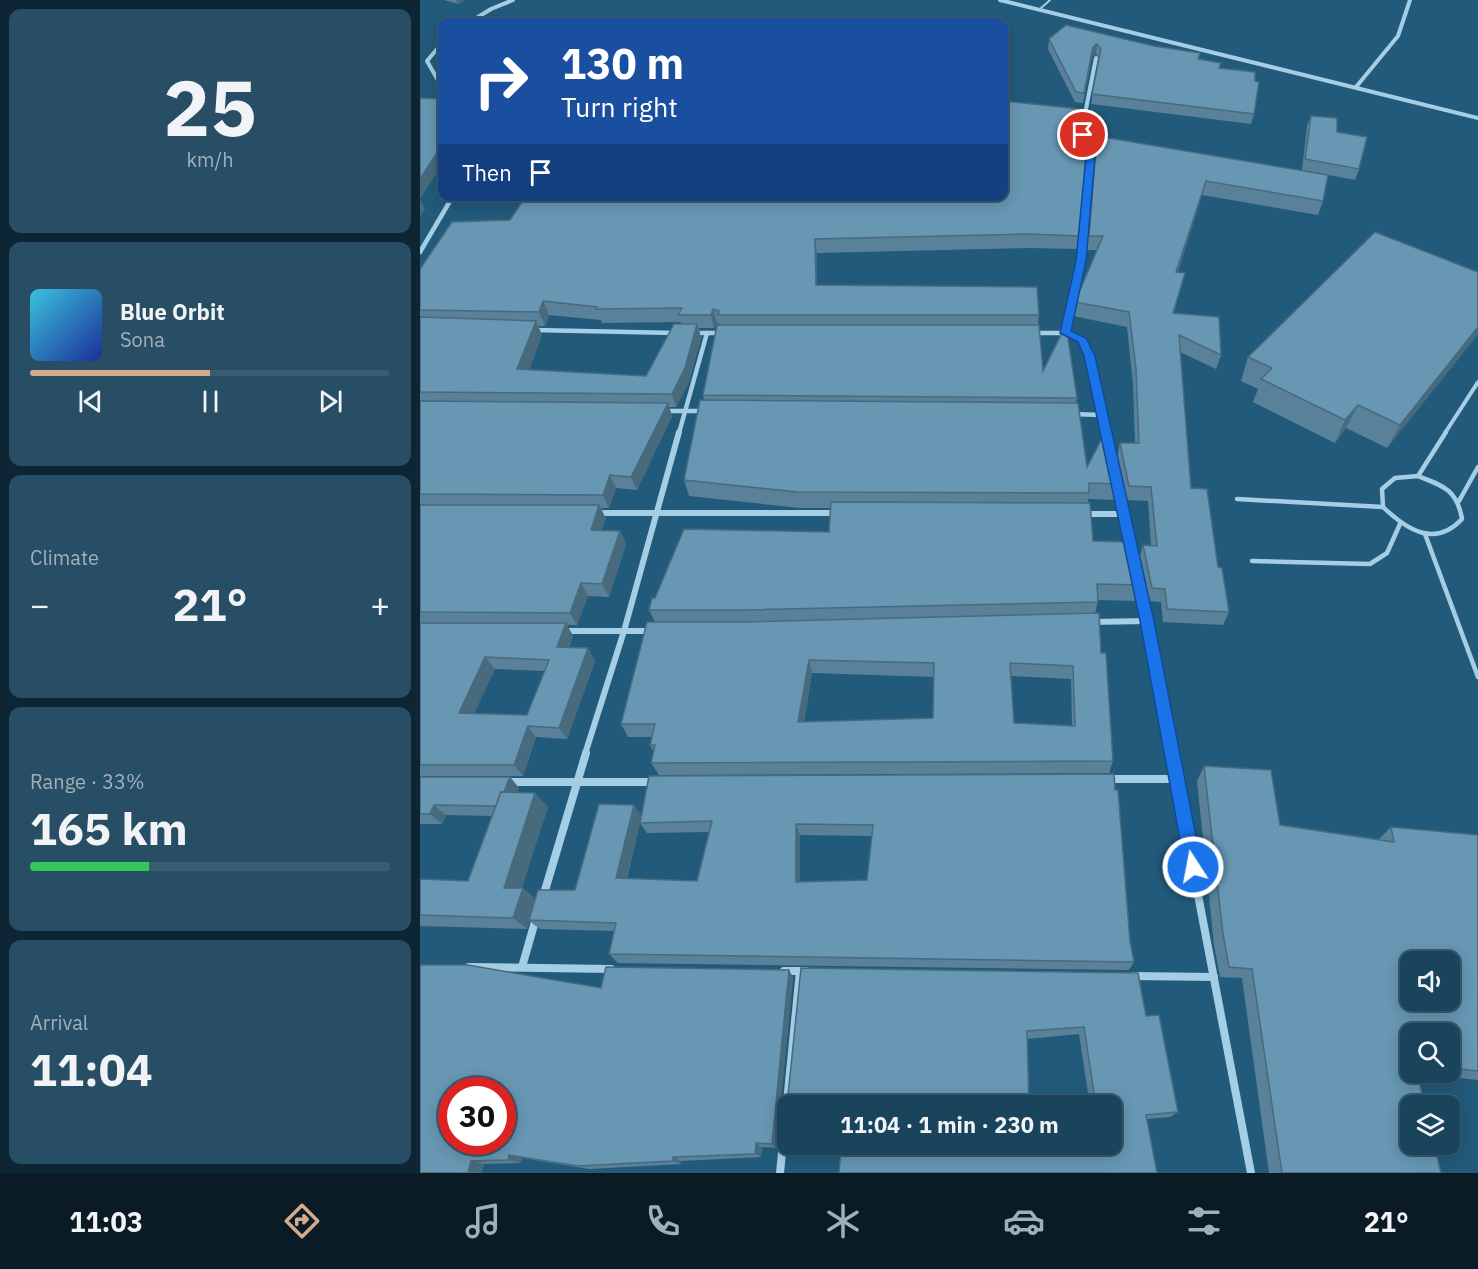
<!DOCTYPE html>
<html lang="en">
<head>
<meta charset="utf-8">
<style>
  :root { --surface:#1a445c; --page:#274e65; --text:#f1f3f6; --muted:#9fb0bb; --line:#385c72; --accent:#d6ab8b }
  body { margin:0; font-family:"IBM Plex Sans",sans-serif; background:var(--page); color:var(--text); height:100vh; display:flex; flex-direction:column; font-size:22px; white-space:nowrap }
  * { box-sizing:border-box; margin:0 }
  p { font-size:20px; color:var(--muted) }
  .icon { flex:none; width:33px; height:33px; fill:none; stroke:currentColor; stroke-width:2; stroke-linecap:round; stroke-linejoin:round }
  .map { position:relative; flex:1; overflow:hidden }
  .details { display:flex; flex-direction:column; gap:9px; padding:9px; background:#0e2533; width:420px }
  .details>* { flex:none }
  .guide { position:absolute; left:18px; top:18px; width:570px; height:183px; border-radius:12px; box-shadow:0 3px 15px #0003,0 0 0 2px var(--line); background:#1a4fa0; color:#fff; overflow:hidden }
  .fabs { position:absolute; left:980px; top:951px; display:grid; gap:12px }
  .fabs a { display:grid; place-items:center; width:60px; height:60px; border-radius:12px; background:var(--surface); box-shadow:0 3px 15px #0003,0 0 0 2px var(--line); font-size:30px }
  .speed { position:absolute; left:18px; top:1077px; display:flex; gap:12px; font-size:30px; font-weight:700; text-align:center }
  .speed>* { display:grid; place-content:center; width:78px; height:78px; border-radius:50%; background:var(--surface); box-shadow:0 3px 15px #0003,0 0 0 2px var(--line); line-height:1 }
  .speed .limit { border:9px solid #d22; background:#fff; color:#111 }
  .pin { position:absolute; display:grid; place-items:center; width:51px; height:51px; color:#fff; margin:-26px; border:3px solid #fff; border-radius:50%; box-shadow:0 2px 6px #0007 }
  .me { position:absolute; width:66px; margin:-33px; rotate:349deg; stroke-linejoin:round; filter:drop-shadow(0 0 4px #0008) }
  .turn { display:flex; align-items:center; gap:21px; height:126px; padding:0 24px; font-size:27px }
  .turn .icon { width:78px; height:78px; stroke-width:2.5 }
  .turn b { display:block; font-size:42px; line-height:51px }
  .then { display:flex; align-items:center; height:57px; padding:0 24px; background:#0003; gap:12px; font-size:22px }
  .big { font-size:45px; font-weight:700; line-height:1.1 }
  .details .widget { flex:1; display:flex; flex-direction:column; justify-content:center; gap:9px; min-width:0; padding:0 21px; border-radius:12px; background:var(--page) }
  .details .dial { align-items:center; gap:0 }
  .dial b { font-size:78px; line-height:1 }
  .song { display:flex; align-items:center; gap:18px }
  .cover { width:72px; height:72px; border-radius:9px; background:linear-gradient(135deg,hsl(190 70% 55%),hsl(230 70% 35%)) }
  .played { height:6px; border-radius:3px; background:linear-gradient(90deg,var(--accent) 50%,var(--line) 50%) }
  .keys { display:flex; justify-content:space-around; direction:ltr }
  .heat { display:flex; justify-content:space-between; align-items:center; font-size:33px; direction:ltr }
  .charge { height:9px; border-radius:4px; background:linear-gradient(90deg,#34c759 33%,var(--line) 0) }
  .trip { position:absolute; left:357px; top:1095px; width:345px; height:60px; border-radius:12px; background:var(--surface); box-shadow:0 3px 15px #0003,0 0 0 2px var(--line); font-weight:700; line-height:60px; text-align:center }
  .dock { display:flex; height:96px; justify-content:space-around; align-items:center; background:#0a1b25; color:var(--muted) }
  .dock .icon { width:42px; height:42px }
  .dock .selected { color:var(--accent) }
  .dock b { font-size:27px; color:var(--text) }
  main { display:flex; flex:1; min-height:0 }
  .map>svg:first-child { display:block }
</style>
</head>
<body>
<main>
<section class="details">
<div class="widget dial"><b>25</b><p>km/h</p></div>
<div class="widget">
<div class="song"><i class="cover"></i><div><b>Blue Orbit</b><p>Sona</p></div></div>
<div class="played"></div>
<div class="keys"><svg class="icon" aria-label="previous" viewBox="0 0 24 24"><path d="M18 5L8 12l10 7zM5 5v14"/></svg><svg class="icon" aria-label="pause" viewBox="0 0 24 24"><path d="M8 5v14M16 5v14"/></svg><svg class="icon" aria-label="next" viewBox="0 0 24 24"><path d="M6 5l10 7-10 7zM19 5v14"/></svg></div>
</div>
<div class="widget"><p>Climate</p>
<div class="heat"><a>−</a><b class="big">21°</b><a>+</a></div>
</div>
<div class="widget"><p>Range · 33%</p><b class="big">165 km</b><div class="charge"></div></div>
<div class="widget"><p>Arrival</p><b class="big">11:04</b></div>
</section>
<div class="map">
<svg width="1058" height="1173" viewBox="0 0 1058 1173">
  <rect width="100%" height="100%" fill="#225a7b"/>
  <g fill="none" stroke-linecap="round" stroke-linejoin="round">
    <!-- service-far2 -->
    <path stroke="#a5cee5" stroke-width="2" d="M620 9 630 0"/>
    <!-- service-far1 -->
    <path stroke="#a5cee5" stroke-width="4" d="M1025 433 1058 382"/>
    <!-- service -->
    <g stroke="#a5cee5" stroke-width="4.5">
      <path d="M998 476 1026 432"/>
      <path d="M998 476C1024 486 1037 490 1042 519 1015 548 987 530 963 507L962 489 975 478Z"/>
      <path d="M817 499 963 507"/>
      <path d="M1039 501 1058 467"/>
      <path d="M1005 534 1058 677"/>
      <path d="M832 561 950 564 967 553 980 524"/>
    </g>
    <!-- minor-far3 -->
    <g stroke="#a5cee5" stroke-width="4">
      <path d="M580 0 1058 118"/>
      <path d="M50 22 71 9 93 0"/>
      <path d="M22 43 7 61 19 82 22 83"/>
      <path d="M936 87 978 36 990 0"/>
      <path d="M668 188 672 145 663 135 662 129 676 58"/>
    </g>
    <!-- minor-far2 -->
    <g stroke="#a5cee5" stroke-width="4.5">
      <path d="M0 252 33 196"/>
      <path d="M114 330 256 333"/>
      <path d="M273 333H301"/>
      <path d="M615 333H645L662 340 669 356 686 433"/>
      <path d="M645 333 661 261 668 187"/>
      <path d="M244 411H285"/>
      <path d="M652 414 682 415"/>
      <path d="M259 433 287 333"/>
    </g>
    <!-- minor-far1 -->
    <g stroke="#a5cee5" stroke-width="6">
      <path d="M686 432 689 448"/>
      <path d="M696 482 711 548"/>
      <path d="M175 513H416"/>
      <path d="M664 514H704"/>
      <path d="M719 584 751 754"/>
      <path d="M672 622 727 621"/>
      <path d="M145 631H230"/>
      <path d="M165 754 204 631 259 432"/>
    </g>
    <!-- minor -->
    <g stroke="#a5cee5" stroke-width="8">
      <path d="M751 753 831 1173"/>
      <path d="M688 779H757"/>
      <path d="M88 782H233"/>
      <path d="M123 897 166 753"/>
      <path d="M49 967 191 969"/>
      <path d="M102 967 116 918"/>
      <path d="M364 971H386"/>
      <path d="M712 976 794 977"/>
      <path d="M360 1173 380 971"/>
    </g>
  </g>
  <!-- wall -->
  <g fill="#59829a" fill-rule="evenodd">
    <path d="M24 0H45L38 4Z"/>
    <path d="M629 39 734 46 780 53 779 59 800 68 834 114 831 124 671 104 679 58 676 54 672 57 663 103 655 102 628 49Z"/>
    <path d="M891 116 939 169 935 180 882 170 887 126Z"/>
    <path d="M656 133 659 236 658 249 609 248 397 253V285L619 315 618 325 623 371 657 398 656 403 667 467 699 484 695 500 668 499V503L673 541 722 585 717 601 678 600 675 614 681 653 693 761 689 773 239 775 231 763 234 752 230 745 232 737H208L201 724 235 622 229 610 235 598 409 532 410 508H380L269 496 264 480 284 400 283 395 301 325 297 323 294 328H279L281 338 269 382 256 407H249L252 416 217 490 196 488 189 508H181L186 519 181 530 200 531 206 544 189 597 168 596 157 625H147L153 636 149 648 175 661 147 739 116 737 103 776H0V269L90 220ZM129 315 181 320 182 323 261 322V324L226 376 109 370 122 335 118 326H125ZM75 669 125 671 107 715 54 713ZM392 673 514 677 513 718 384 722ZM591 676 651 679 652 725 594 723Z"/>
    <path d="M677 136 903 201 898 215 782 195 758 272 765 273 754 313 801 355 796 369 760 352 771 488 798 567 809 612 803 625 743 622 741 602 728 601 719 559 723 545 731 546 728 501 706 500 697 457 700 443H715L713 384 707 327 653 316 655 302 677 250H667Z"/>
    <path d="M1058 334 967 448 926 428 915 443 833 402 838 389 821 381 828 357Z"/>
    <path d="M784 766 860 825 959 839 971 827 1058 835V1080L998 1074 1021 1173H849L822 978 800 977 794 945 777 781ZM990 1034H1029V1072H990Z"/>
    <path d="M0 777H90L99 788 97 793 128 807 101 888H103L115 899 155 890 214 805 221 816 695 790 710 941 714 962 709 970 198 963 189 954 194 931 120 929 109 921 107 929 0 926V879L48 881 72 816 26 815 22 824H0ZM220 823 227 833 290 832 277 881 207 878ZM380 835 452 836 447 880 380 882Z"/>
    <path d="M381 968 718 973 726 1016 739 1015 758 1112 750 1117 727 1119 737 1173H419L421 1152 368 1149 363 1144ZM659 1034 670 1106H692V1144H368V1106H609L607 1039Z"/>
    <path d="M373 977 356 1148 342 1147 341 1157 261 1161V1164L169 1169 102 1158 101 1163 64 1164 0 1173 181 988Z"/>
  </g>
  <!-- shaded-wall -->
  <g fill="#486a7d">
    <path d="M36 0H45L38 4Z"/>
    <path d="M677 44 676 54 672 57 663 103 673 47Z"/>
    <path d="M22 145V164L0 199V179Z"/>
    <path d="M786 181 782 195 753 286 756 272Z"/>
    <path d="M0 199 5 209 0 217Z"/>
    <path d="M395 239 397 253V299L396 285Z"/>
    <path d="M123 301 129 315 125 326 119 312Z"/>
    <path d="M293 309 297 323 294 328 291 315Z"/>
    <path d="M116 321 122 335 104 383 97 369Z"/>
    <path d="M277 324 281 338 269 382 256 407 252 394Z"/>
    <path d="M1058 327V334L967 448 980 425Z"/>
    <path d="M248 403 252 416 217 490 211 477Z"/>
    <path d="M938 405 926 428 915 443 925 420Z"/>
    <path d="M190 475 196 488 189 508 183 495Z"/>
    <path d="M179 505 186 519 177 543 171 530Z"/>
    <path d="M200 531 206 544 189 597 182 584Z"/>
    <path d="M161 583 168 596 157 625 150 613Z"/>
    <path d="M146 623 153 636 145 659 137 647Z"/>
    <path d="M168 648 175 661 147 739 139 728Z"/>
    <path d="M65 657 75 669 49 724 39 713Z"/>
    <path d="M389 660 392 673 382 734 378 722Z"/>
    <path d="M108 726 116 737 103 776 94 765Z"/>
    <path d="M90 777 99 788 89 817 79 806Z"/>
    <path d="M115 793 128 807 98 900 84 888Z"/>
    <path d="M14 805 26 815 22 824 10 814Z"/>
    <path d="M214 805 222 816 204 887 196 878Z"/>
    <path d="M376 824 380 835V892L376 882Z"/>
    <path d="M103 888 116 900 107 929 93 918Z"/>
    <path d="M369 970 373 977 356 1148 352 1144Z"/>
    <path d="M336 1143 342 1147 341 1157 335 1154Z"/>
    <path d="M89 1155 102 1158 101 1163 88 1160Z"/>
    <path d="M253 1157 261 1161V1164L253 1161Z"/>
    <path d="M51 1161 64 1164 62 1173H48Z"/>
  </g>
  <!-- building -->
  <g fill="#6797b3" stroke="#486a7d" stroke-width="1.5" fill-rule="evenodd">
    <path d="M646 25 734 46 780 53 778 59 801 63 799 68 835 72V81L839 82 834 114 672 94 681 49 677 44 673 47 664 93 656 92 629 39Z"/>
    <path d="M0 98 22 99V145L0 179Z"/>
    <path d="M584 101 660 109 656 133 669 135 659 236 610 234 395 239 396 285 617 287 619 315H298L299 311 293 309 291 315H258L262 308 176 309 177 307 123 301 119 312 0 310V269L32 222 90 220 106 196H584Z"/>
    <path d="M891 116 917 118V132L947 137 939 169 885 159Z"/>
    <path d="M677 136 908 175 903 201 786 181 756 272 765 273 753 313 799 317 801 355 759 335 771 488 787 489 798 567 802 568 809 612 747 609 745 589 732 588 723 545 737 546 731 487 709 486 700 443H719L716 369 709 312 655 302 683 236H669Z"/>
    <path d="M955 232 1058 272V327L980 425 938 405 925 420 841 379 852 368 828 357Z"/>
    <path d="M0 317 116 321 97 369 226 376 254 324H277L265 368 252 394 0 392Z"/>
    <path d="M297 325H619L623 371 646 325 657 398 283 395Z"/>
    <path d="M280 400 658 403 667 467 681 440H689L699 484 669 483V493L377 492 264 480Z"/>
    <path d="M0 401 248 403 211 477 190 475 183 495 0 494Z"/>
    <path d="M411 502 670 503 673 541 712 542 722 585 677 584 678 602 322 610H229L232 598H235L264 529 409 532Z"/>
    <path d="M0 505H179L171 530 200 531 182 584 161 583 150 613 0 612Z"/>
    <path d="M679 613 681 653H686L693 761 231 763 235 745H230L235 724H201L227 622H323ZM389 660 514 663 513 718 378 722ZM590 663 653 666 655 726 594 723Z"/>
    <path d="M0 623H146L137 647 168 648 139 728 108 726 94 765H0ZM65 657 129 660 107 715 39 713Z"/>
    <path d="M784 766 851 770 860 825 974 842 971 827 1058 835V1071L1029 1068V1034H990V1072H997L1005 1106H990V1144H1014L1021 1173H862L832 969 809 967 803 934ZM990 962H1029V1000H990Z"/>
    <path d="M694 774 695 790H698L710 941 714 962 189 954 196 923 109 920 118 890H155L179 804 214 805 196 878 277 881 292 821 220 823 229 776ZM376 824 453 825 447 880 376 882Z"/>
    <path d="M0 777H90L84 792H81L76 806 14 805 10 814H0Z"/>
    <path d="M81 792 115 793 84 888H103L93 918 0 915V879L48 881Z"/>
    <path d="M0 965H48L181 988 186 967 369 970 352 1144 336 1143 335 1154 253 1157V1161L158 1166 89 1155 88 1160 51 1161 48 1173H0ZM32 1090H82V1142H32Z"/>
    <path d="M381 968 718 973 726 1016 739 1015 758 1112 726 1115 737 1173H419L421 1149 363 1144ZM664 1027 676 1106H692V1144H368V1106H609L607 1031Z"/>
  </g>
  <!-- route -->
  <path fill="#1a73e8" stroke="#114b97" stroke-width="1.5" d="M660 133H666L676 145 666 261 651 331 666 338 675 356 734 621 782 867 779 873 773 875 767 873 765 867 720 621 664 356 658 342 640 333 656 261 667 145 659 135Z"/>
</svg>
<div class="fabs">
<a><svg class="icon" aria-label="sound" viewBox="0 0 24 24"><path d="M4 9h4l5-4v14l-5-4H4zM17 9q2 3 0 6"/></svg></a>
<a><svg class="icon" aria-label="search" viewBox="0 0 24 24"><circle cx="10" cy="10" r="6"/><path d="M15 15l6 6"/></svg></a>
<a><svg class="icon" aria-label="layers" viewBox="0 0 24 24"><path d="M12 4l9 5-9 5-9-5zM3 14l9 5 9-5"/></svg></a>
</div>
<div class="speed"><div class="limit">30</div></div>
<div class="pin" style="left:663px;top:135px;background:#d93025"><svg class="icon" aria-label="arrive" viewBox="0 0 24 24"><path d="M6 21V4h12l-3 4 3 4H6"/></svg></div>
<svg class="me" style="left:773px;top:867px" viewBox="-20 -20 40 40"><circle r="17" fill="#1a73e8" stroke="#fff" stroke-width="3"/><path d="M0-11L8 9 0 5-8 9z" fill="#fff"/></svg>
<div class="trip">11:04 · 1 min · 230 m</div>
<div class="guide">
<div class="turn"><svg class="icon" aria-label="right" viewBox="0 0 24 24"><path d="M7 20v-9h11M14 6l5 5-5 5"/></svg><div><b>130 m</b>Turn right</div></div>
<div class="then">Then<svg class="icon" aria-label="arrive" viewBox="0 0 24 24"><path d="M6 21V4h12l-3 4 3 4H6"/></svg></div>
</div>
</div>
</main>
<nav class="dock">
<b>11:03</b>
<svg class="icon selected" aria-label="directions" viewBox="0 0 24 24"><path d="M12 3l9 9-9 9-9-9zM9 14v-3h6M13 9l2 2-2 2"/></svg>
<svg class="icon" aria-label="music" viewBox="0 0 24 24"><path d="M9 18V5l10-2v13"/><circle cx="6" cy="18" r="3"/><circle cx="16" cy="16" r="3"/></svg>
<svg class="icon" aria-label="phone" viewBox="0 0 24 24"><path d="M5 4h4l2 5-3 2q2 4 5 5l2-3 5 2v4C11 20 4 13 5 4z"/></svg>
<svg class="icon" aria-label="climate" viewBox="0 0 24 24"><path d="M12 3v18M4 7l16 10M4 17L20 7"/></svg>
<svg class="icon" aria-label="car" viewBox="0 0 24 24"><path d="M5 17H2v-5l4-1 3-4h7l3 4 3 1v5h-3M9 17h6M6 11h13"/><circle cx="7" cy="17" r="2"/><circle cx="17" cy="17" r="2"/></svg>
<svg class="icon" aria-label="filters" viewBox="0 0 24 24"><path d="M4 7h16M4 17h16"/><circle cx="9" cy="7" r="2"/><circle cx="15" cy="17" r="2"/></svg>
<b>21°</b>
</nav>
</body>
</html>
